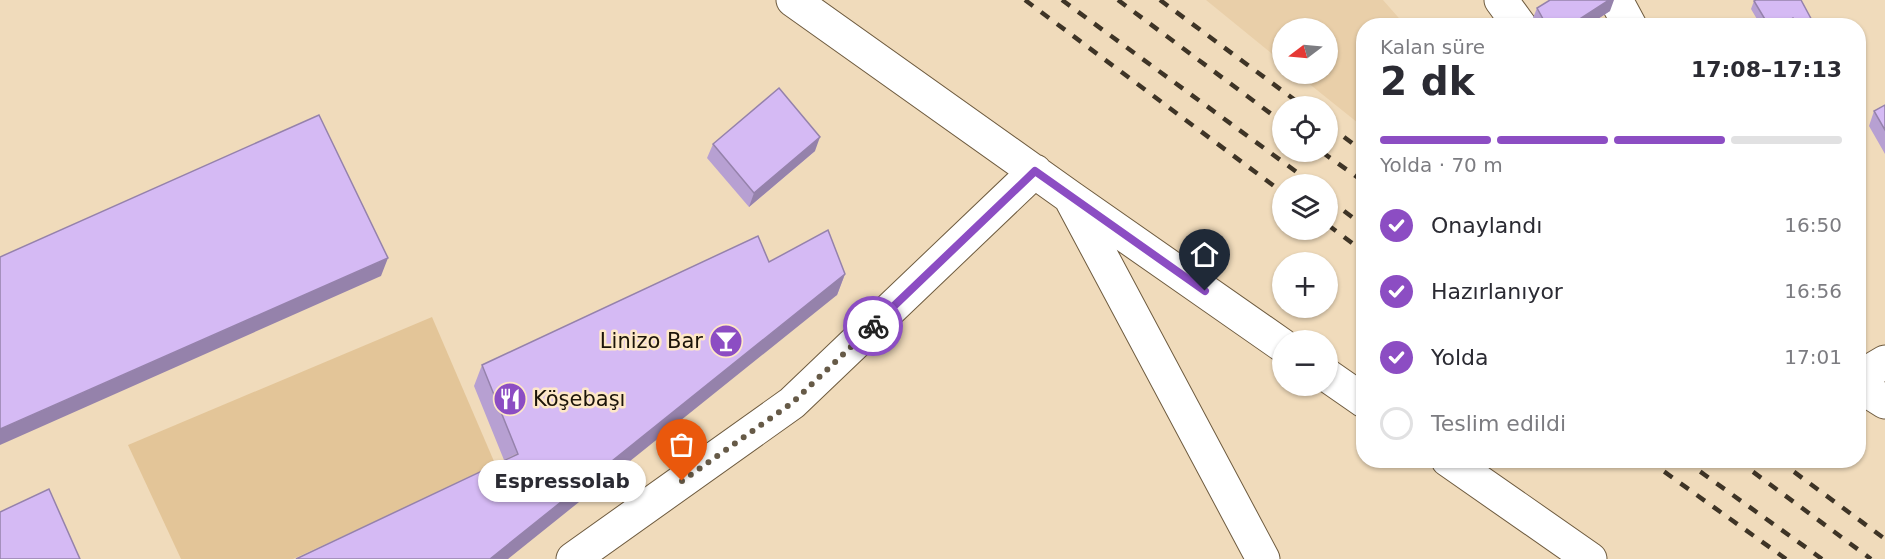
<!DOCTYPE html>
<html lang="tr">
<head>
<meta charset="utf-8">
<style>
	:root { --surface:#fff; --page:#f7f7f7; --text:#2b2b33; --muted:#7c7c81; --line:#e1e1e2; --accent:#8c4dc3 }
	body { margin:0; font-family:"DejaVu Sans",sans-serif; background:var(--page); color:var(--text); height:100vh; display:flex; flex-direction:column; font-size:22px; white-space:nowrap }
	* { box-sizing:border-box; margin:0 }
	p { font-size:20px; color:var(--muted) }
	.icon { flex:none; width:33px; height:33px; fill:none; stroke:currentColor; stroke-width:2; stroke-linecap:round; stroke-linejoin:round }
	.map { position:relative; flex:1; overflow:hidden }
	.drawer { position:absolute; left:1356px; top:18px; width:510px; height:450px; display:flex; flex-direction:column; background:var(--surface); border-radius:24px; box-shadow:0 2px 4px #0004 }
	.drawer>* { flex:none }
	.needle { width:39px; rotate:254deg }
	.buttons { position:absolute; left:1272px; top:18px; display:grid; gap:12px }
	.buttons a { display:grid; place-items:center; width:66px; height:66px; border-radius:50%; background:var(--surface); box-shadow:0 2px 4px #0004; font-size:30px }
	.pin { position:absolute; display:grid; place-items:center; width:51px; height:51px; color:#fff; margin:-62px -26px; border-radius:50% 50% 50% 0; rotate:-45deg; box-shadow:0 0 6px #0007 }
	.pin .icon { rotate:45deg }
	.courier { position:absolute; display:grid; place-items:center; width:60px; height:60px; margin:-30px; border:4px solid #8c4dc3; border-radius:50%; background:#fff; color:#222; box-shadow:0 2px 8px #0007 }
	.bubble { position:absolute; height:42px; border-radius:21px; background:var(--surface); box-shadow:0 2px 4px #0004; font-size:20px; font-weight:600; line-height:42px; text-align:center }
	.headline em { font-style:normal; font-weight:600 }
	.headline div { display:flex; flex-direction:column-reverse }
	.headline { display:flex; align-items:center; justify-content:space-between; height:102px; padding:0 24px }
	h1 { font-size:39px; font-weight:600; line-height:45px }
	.bar { display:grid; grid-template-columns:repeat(4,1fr); gap:9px 6px; align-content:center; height:72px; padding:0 24px }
	.bar i { height:8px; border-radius:4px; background:var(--line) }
	.bar .selected { background:var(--accent) }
	.bar p { grid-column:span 4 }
	ol { padding:0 24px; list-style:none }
	li { display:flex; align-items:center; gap:18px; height:66px }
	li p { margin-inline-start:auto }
	li .icon { padding:6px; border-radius:50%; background:var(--accent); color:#fff; stroke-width:4 }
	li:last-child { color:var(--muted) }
	li i { width:33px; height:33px; border:3px solid var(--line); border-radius:50% }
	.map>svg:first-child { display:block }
	.built { fill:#e9cfa9 }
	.green { fill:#e3c598 }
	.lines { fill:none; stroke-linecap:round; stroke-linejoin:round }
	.minor-casing { stroke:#6e5b3f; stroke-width:35 }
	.minor { stroke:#fff; stroke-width:33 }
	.rail { stroke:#3e3426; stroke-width:4.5; stroke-dasharray:10 10; stroke-linecap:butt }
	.wall { fill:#b7a0d2 }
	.shaded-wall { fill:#9582ab }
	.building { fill:#d5baf4; stroke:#9582ab; stroke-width:1.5 }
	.done { stroke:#665a47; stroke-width:6; stroke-dasharray:0 10.8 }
	.route { stroke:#8c4dc3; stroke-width:8 }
	.labels { text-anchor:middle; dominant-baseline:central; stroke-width:5; stroke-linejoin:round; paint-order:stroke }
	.poi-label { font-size:21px; fill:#1c1409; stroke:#fee8c8; text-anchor:end }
</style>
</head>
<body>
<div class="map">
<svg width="1885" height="559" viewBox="0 0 1885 559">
	<rect width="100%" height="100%" fill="#f0dbbb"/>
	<path class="built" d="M 1206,0 L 1383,0 L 1405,25 L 1364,26 L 1363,127 L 1297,74 L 1328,74 L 1328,28 L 1282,28 L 1282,62 Z"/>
	<path class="green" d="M 432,317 L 496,466 L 293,559 L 181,559 L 128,445 Z"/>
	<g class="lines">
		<g class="minor-casing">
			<path id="minor" d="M 793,0 L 1070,197 L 1282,345
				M 1501,0 L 1520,26
				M 1616,0 L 1630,26
				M 1072,201 L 1263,559
				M 1328,376 L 1364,401
				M 1858,378 L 1885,362
				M 1858,385 L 1885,402
				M 1448,460 L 1590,559
				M 573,559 L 792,403 L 1035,171"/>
		</g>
		<use href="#minor" class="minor"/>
		<path class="rail" d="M 1025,0 L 1282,192
			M 1062,0 L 1313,184
			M 1118,0 L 1282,122
			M 1160,0 L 1303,106
			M 1328,125 L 1364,152
			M 1322,152 L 1364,182
			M 1328,199 L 1364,226
			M 1328,225 L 1364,252
			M 1648,460 L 1786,559
			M 1684,460 L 1822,559
			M 1737,460 L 1871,559
			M 1778,460 L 1885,539"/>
	</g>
	<path class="wall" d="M 1754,1 L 1815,26 L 1761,26 L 1751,9 Z
		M 1537,8 L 1610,11 L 1587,26 L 1533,26 L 1531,23 Z
		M 1885,105 L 1885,154 L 1869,126 L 1874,111 Z
		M 713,144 L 815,151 L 749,207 L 707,158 Z
		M 769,262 L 845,274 L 837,295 L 504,460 L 474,386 L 482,365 Z"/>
	<path class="shaded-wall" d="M 1609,0 L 1614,0 L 1610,11 L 1587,26 L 1569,26 Z
		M 1793,18 L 1790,26 L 1780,26 Z
		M 820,137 L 815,151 L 749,207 L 754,193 Z
		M 388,258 L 381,276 L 0,445 L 0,429 Z
		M 845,274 L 837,295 L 508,559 L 490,559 Z"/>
	<path class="building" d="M 1550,0 L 1609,0 L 1569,26 L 1547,26 L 1537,8 Z
		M 1756,0 L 1801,0 L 1815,26 L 1798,26 L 1793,18 L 1780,26 L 1769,26 L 1754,1 Z
		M 779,88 L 820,137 L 754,193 L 713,144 Z
		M 1885,105 L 1885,130 L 1874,111 Z
		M 319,115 L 388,258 L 0,429 L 0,257 Z
		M 828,230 L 845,274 L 490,559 L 296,559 L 518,454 L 482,365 L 758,236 L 769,262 Z
		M 49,489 L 80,559 L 0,559 L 0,512 Z"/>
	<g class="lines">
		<path class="done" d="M 682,481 L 792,403 L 873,326"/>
		<path class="route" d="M 873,326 L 1035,171 L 1205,291"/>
	</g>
	<defs>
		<g id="bar-disc" transform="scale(1.725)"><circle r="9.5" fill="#8c4dc3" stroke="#fee8c8"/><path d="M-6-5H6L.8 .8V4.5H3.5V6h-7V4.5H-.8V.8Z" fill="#fff"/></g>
		<g id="restaurant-disc" transform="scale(1.725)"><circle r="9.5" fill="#8c4dc3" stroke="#fee8c8"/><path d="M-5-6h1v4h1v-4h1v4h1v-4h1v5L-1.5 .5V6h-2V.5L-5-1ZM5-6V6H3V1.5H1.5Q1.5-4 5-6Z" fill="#fff"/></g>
	</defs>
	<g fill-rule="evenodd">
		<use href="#bar-disc" x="726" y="341"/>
		<use href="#restaurant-disc" x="510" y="399"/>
	</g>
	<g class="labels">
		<g class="poi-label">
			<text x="703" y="341">Linizo Bar</text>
			<text x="533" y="399" text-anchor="start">Köşebaşı</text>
		</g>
	</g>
</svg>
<div class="buttons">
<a><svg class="needle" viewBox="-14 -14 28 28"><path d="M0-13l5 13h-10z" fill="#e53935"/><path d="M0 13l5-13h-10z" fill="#7c7c81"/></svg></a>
<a><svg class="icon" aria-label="locate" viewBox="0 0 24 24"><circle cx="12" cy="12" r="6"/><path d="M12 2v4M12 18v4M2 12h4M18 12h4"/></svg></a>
<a><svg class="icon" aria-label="layers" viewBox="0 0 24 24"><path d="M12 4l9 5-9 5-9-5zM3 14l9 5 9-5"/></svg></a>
<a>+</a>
<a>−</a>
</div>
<div class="pin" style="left:682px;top:481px;background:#ea580c"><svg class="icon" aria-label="bag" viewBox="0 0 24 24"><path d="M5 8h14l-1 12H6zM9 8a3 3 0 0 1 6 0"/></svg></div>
<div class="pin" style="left:1205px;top:291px;background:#1f2937"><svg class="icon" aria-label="home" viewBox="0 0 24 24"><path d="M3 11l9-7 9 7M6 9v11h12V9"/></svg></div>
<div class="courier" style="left:873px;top:326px"><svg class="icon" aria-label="bike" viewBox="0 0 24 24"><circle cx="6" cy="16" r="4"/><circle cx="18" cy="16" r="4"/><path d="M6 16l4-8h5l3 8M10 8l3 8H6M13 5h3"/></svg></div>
<div class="bubble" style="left:478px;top:460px;width:168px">Espressolab</div>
<section class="drawer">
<div class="headline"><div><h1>2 dk</h1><p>Kalan süre</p></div><em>17:08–17:13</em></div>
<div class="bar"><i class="selected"></i><i class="selected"></i><i class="selected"></i><i></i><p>Yolda · 70 m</p></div>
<ol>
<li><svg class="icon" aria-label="check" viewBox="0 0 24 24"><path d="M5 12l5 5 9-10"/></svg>Onaylandı<p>16:50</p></li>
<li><svg class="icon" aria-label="check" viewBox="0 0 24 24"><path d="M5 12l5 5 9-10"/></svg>Hazırlanıyor<p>16:56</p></li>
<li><svg class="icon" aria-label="check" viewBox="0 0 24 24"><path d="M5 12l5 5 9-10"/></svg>Yolda<p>17:01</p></li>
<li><i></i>Teslim edildi</li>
</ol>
</section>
</div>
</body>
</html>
